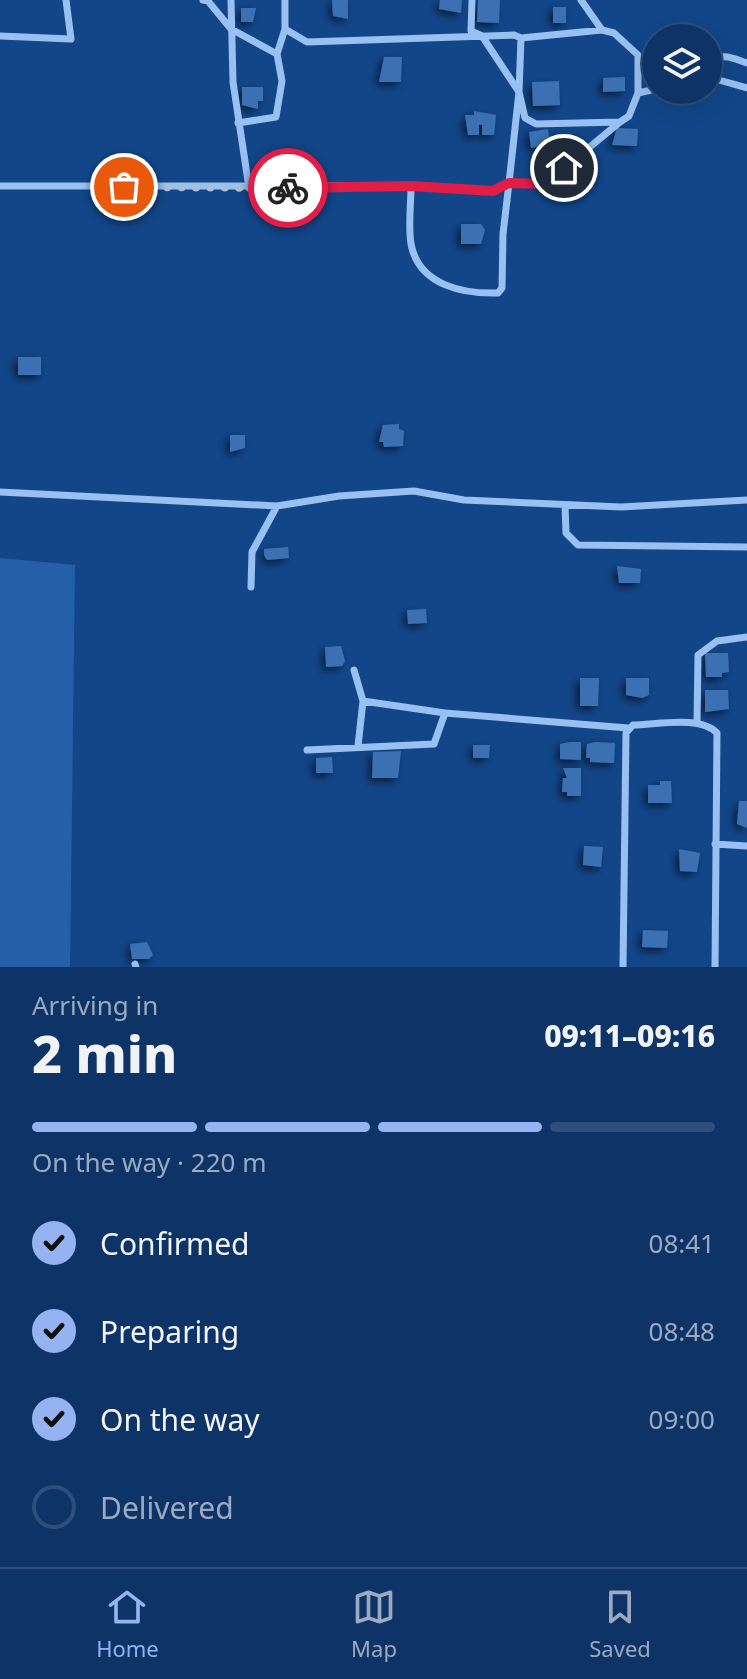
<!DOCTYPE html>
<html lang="en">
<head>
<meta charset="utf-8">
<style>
	:root { --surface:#0e3467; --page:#173c6d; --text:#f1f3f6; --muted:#9baac0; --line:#2e4f7b; --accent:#95b2f1 }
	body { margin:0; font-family:"Noto Sans",sans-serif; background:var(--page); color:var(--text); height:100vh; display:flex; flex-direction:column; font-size:30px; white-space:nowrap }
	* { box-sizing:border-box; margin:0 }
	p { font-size:26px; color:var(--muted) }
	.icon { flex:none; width:44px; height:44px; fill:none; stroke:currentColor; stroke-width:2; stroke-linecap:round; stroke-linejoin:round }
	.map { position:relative; height:967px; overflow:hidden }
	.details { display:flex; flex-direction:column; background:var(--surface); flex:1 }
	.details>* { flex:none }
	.fabs { position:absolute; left:642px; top:24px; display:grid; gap:16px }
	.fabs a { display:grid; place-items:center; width:80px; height:80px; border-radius:50%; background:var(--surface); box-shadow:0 8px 32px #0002,0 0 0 2px var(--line); font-size:40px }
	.pin { position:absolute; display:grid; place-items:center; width:68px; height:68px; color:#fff; margin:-34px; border:4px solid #fff; border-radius:50%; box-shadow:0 2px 8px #0007 }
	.courier { position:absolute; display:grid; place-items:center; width:80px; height:80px; margin:-40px; border:6px solid #e11d48; border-radius:50%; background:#fff; color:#222; box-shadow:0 2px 10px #0007 }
	.head em { font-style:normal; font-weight:800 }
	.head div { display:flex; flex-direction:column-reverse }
	.head { display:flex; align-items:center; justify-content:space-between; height:136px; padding:0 32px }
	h1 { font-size:52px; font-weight:800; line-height:60px }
	.bar { display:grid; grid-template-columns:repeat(4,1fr); gap:12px 8px; align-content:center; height:96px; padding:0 32px }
	.bar i { height:10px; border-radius:6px; background:var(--line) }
	.bar .selected { background:var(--accent) }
	.bar p { grid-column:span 4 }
	ol { padding:0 32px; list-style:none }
	li { display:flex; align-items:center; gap:24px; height:88px }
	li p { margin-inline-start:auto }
	li .icon { padding:8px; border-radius:50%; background:var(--accent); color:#111; stroke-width:4 }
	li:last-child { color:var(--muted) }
	li i { width:44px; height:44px; border:4px solid var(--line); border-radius:50% }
	.menu { display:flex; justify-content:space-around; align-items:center; height:112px; border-top:2px solid var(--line); background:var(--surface); font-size:22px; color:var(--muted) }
	.menu a { display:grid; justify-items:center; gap:4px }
	.menu .selected { color:var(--accent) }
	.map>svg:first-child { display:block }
	.green { fill:#245fa8 }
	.building { fill:#3b70b3; filter:url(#shadow) }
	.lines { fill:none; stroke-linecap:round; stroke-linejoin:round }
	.minor { stroke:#98c0f0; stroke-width:7 }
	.done { stroke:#acbed6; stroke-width:8; stroke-dasharray:0 14.4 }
	.route { stroke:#e11d48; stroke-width:10 }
</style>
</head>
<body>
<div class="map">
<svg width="747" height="967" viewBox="0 0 747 967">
	<defs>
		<filter id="shadow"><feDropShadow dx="-3.5" dy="3.5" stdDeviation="4" flood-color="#0009"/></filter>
	</defs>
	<rect width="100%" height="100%" fill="#124689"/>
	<path class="green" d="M 0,558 L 75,565 L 70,967 L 0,967 Z"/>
	<path class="building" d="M 332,0 L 348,0 L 348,19 L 333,16 Z
		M 440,0 L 462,0 L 461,13 L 439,9 Z
		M 478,0 L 500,0 L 499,23 L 477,22 Z
		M 553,7 L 566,7 L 566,23 L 553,23 Z
		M 241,8 L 256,8 L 253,22 L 241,22 Z
		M 384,57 L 402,57 L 401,82 L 379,82 Z
		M 625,77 L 625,91 L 603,92 L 603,78 Z
		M 559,81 L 560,105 L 533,106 L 532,82 Z
		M 242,87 L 263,87 L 263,101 L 258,101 L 258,109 L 242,105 Z
		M 474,111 L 496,115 L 494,135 L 482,135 L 482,125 L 479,125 L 479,135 L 468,135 L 465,115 L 474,115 Z
		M 617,128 L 638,129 L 637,146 L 612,145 Z
		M 548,129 L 550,145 L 531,148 L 529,132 Z
		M 461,224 L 481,224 L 485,230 L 481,244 L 461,244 Z
		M 18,357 L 41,357 L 41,375 L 18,375 Z
		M 399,424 L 399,429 L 404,431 L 403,446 L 384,447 L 383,442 L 379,442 L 383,425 Z
		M 230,435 L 245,435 L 245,448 L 230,452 Z
		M 288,547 L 289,558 L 267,560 L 264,555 L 264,549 Z
		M 617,566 L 641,569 L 640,583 L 619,583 Z
		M 426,609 L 427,623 L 408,624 L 407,610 Z
		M 341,646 L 345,661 L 342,666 L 326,667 L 325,647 Z
		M 705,653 L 728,653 L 729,672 L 722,673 L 722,677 L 706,677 Z
		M 580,678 L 599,678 L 598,706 L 580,706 Z
		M 626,678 L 649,678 L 649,695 L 642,698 L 626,695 Z
		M 705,690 L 728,690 L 729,709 L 705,712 Z
		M 570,742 L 581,742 L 581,760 L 560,759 L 560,744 Z
		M 596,742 L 615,743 L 614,763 L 590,762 L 590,758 L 586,758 L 587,744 Z
		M 473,745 L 490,745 L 489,758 L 473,758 Z
		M 401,751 L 398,778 L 372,778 L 373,752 Z
		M 332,757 L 333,773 L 316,773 L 316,758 Z
		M 563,768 L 581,768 L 581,796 L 567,796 L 567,792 L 562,792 L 563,778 L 567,778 Z
		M 660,781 L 671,781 L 672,803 L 648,803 L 648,785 L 660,785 Z
		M 739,801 L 747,801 L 747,828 L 737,824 Z
		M 584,846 L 603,847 L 601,867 L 583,865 Z
		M 679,849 L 700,853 L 697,872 L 680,871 Z
		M 643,930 L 668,931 L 667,948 L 642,947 Z
		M 147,942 L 153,955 L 149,959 L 132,959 L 130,944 Z"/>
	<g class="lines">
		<path class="minor" d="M 203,0 L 208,1 L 231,29 L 277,54 L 282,81 L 276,117 L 238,123
			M 231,0 L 233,82 L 249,188
			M 285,0 L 285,29 L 307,42 L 514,35 L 521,38 L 519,92 L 525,118 L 536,124 L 620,122 L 629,116 L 638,93 L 656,89
			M 581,0 L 602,30
			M 0,36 L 71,39 L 66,0
			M 521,38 L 602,30 L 614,33 L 638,55 L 638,93
			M 277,54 L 285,29
			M 708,77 L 747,88
			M 710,77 L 708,63 C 722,52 732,58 747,63
			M 0,186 L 411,186 L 493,191 L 509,183 L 519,92 L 482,36 L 471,31 L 472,0
			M 411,186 C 411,205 408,226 411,244 C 419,286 464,294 498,293 L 502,288 L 503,234 L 509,183 L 545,184 L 620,122
			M 0,492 L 277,506 L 339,496 L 414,491 L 464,500 L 621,507 L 747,500
			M 565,505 L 566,533 L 578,545 L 747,547
			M 251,587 L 252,552 L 277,506
			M 354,670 L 363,701 L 358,746
			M 363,701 L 445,713
			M 697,723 L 698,655 L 717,641 L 747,637
			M 307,750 L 434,744 L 445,713 L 628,728
			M 715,844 L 747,846
			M 135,964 L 136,967
			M 623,967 L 626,733 L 633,725 C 656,725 700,715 717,733 L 715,967"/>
	</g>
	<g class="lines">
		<path class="done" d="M 124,187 L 288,188"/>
		<path class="route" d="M 288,188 L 411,186 L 493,191 L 509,183 L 545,184 L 564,168"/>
	</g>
</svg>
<div class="fabs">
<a><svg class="icon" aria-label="layers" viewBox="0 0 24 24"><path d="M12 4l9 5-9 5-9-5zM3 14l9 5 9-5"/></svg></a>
</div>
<div class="pin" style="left:124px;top:187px;background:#ea580c"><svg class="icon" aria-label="bag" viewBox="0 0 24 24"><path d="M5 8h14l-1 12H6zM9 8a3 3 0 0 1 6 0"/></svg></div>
<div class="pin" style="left:564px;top:168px;background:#1f2937"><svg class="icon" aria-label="home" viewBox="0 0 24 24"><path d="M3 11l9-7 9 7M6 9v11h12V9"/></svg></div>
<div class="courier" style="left:288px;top:188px"><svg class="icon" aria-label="bike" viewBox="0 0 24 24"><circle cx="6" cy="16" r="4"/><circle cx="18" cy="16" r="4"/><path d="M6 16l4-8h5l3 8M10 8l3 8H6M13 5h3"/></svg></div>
</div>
<section class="details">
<div class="head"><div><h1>2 min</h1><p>Arriving in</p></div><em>09:11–09:16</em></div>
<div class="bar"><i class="selected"></i><i class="selected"></i><i class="selected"></i><i></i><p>On the way · 220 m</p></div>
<ol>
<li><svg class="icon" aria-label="check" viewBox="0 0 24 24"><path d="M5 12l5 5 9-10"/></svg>Confirmed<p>08:41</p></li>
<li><svg class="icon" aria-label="check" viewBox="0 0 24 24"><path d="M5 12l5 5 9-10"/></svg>Preparing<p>08:48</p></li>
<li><svg class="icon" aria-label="check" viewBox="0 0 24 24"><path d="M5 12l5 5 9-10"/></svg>On the way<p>09:00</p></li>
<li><i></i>Delivered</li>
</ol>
</section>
<nav class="menu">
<a class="selected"><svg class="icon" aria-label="home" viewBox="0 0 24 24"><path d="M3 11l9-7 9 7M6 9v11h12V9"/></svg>Home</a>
<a><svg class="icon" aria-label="map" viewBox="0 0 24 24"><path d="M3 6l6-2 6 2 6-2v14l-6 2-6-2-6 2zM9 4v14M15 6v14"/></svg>Map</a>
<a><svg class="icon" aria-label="saved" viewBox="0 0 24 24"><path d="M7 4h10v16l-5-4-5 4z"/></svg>Saved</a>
</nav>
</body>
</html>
